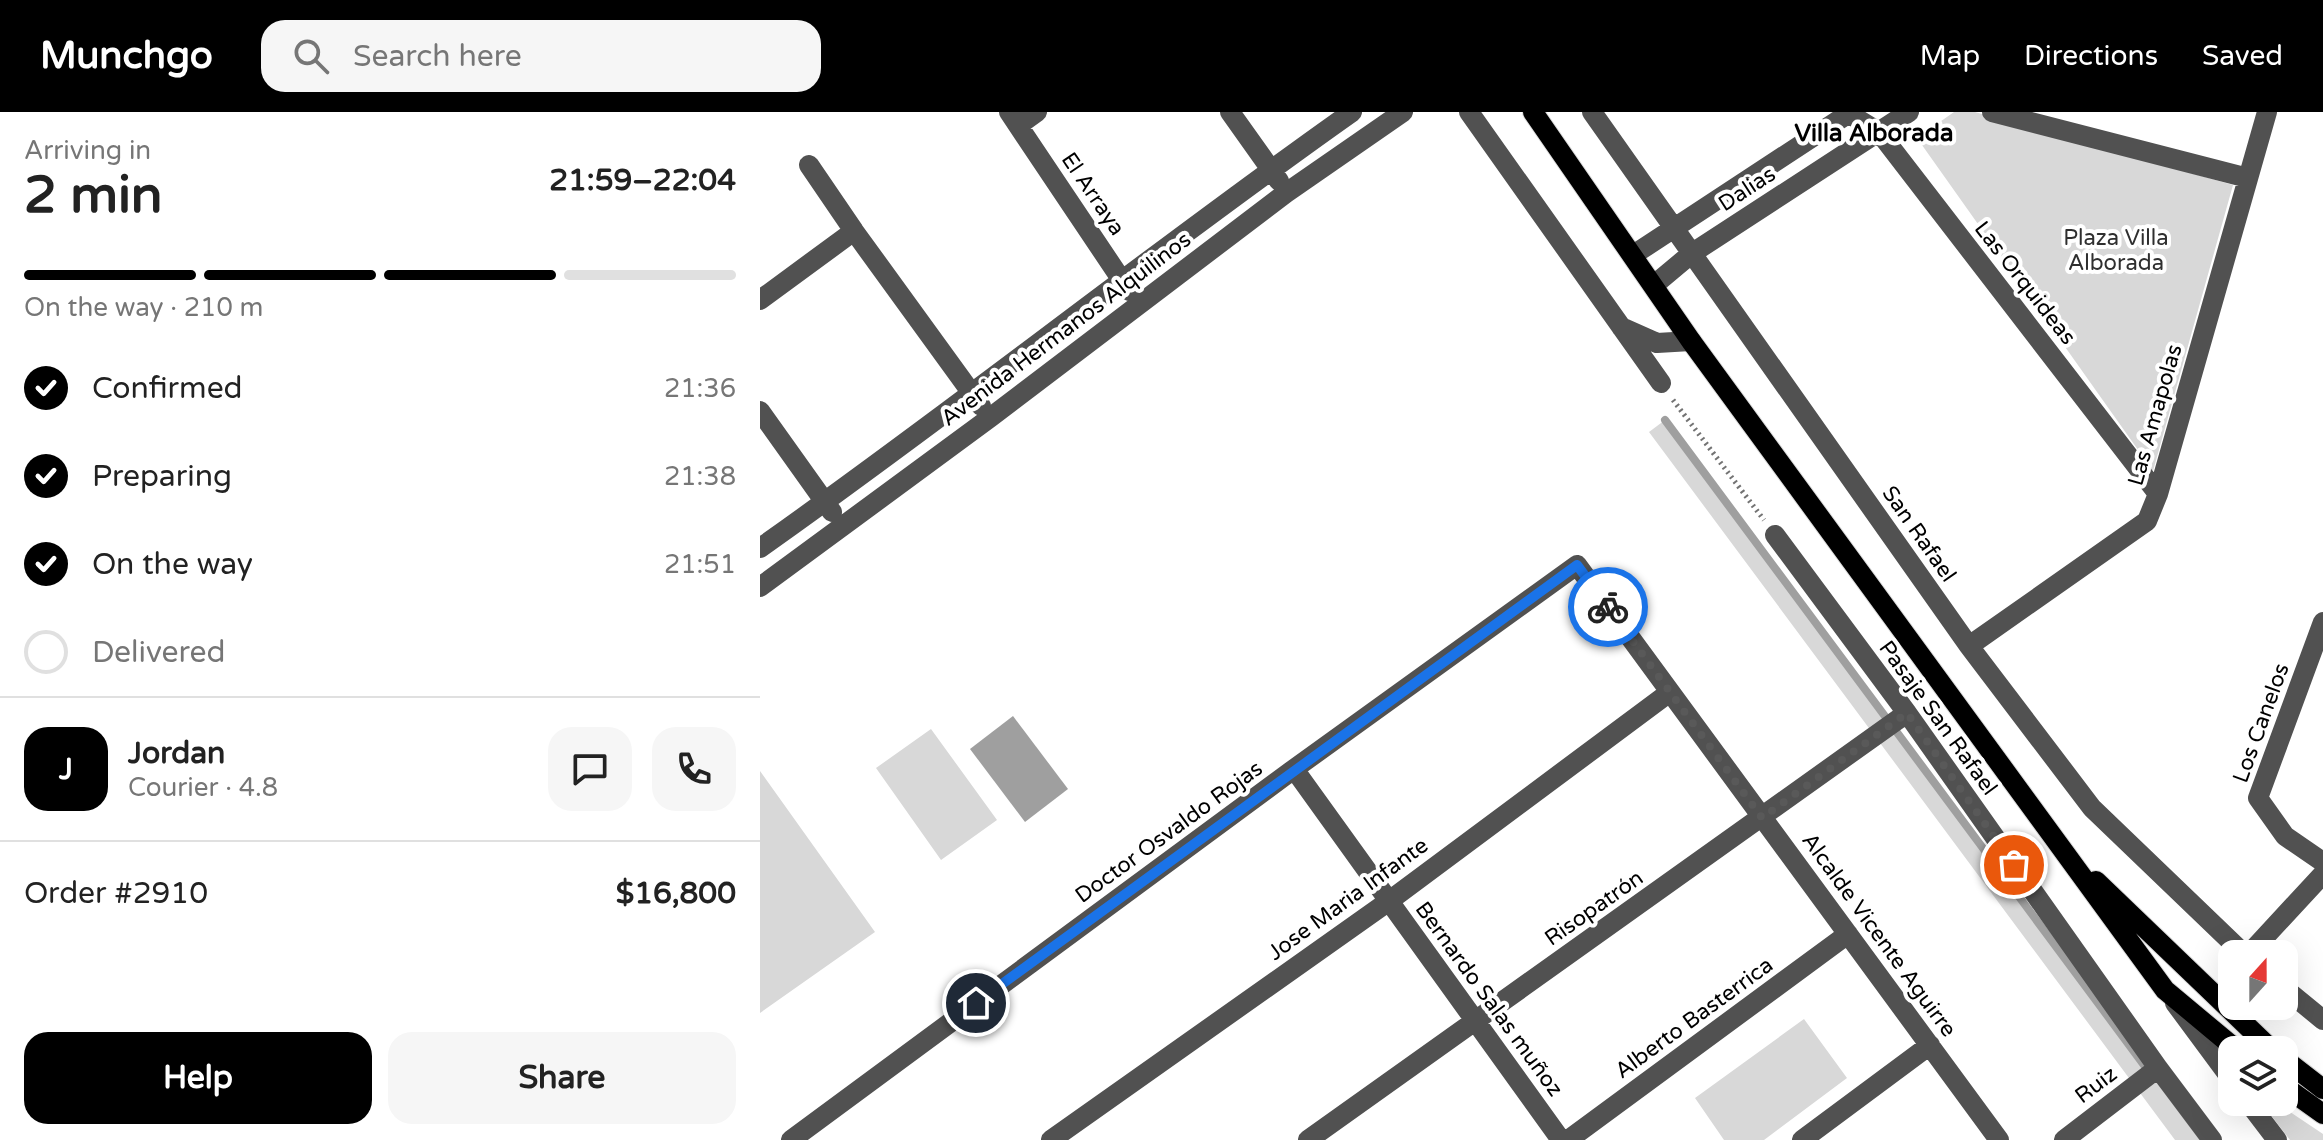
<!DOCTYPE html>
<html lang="en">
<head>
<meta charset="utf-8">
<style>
	:root { --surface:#fff; --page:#f6f6f6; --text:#222; --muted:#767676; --line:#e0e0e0; --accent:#000 }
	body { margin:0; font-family:"Varela Round",sans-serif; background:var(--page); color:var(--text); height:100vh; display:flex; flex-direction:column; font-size:30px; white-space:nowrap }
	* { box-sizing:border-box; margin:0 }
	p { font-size:26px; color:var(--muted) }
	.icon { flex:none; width:44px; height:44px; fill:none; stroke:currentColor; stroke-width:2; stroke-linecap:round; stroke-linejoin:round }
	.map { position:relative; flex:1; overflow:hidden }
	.details { display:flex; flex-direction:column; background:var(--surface); width:760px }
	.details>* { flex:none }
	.needle { width:52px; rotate:21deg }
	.tools { position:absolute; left:1458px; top:828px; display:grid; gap:16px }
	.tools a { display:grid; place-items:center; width:80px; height:80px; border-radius:16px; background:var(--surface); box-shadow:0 8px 32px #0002; font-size:40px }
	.pin { position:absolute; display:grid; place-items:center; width:68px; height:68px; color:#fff; margin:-34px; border:4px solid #fff; border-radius:50%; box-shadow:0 2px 8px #0007 }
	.courier { position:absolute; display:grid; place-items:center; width:80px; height:80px; margin:-40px; border:6px solid #1a73e8; border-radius:50%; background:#fff; color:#222; box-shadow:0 2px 10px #0007 }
	.summary em { font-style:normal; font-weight:800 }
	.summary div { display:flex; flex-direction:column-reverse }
	.summary { display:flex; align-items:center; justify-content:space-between; height:136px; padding:0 24px }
	h1 { font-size:52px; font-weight:800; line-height:60px }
	.bar { display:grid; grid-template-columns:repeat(4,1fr); gap:12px 8px; align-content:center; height:96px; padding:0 24px }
	.bar i { height:10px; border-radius:6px; background:var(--line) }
	.bar .active { background:var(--accent) }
	.bar p { grid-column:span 4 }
	.line { display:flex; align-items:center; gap:20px; padding:0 24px; border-top:2px solid var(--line) }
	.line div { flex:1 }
	.round { display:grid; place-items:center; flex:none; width:84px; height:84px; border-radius:24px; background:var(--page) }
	ol { padding:0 24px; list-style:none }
	li { display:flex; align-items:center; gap:24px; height:88px }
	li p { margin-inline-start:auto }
	li .icon { padding:8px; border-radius:50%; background:var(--accent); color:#fff; stroke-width:4 }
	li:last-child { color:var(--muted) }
	li i { width:44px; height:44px; border:4px solid var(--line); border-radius:50% }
	.cta { display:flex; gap:16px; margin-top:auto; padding:16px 24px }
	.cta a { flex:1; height:92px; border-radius:24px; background:var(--accent); color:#fff; font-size:32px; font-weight:800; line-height:92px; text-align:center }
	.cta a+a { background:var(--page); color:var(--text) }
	header { display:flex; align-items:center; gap:48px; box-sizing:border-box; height:112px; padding:0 40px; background:var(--accent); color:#fff }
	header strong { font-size:38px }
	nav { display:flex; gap:44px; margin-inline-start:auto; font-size:28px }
	.search { width:560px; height:72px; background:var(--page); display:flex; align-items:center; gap:20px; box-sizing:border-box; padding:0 28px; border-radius:24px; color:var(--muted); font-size:30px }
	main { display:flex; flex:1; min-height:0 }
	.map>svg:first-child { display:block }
	.green { fill:#d8d8d8 }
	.water { fill:#9f9f9f }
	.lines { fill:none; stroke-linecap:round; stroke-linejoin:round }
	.stream { stroke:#9f9f9f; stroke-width:8 }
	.major-casing { stroke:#dbdbdb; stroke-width:22 }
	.path { stroke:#737373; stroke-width:5; stroke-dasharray:2 4; stroke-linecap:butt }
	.minor { stroke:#515151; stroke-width:20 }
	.major { stroke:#000; stroke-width:20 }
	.done { stroke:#595959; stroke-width:8; stroke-dasharray:0 14.4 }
	.route { stroke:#1a73e8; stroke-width:10 }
	.labels { text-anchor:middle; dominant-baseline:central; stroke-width:8; stroke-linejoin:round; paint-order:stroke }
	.street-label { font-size:22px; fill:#000; stroke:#fff }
	.park-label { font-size:22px; fill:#2f2f2f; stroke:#fff }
	.neighbourhood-label { font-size:24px; font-weight:bold; fill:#000; stroke:#fff }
</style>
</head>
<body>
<header>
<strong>Munchgo</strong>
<div class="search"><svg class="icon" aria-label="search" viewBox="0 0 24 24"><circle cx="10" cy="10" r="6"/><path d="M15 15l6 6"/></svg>Search here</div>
<nav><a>Map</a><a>Directions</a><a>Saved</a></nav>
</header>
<main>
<section class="details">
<div class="summary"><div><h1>2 min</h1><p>Arriving in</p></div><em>21:59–22:04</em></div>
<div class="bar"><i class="active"></i><i class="active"></i><i class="active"></i><i></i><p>On the way · 210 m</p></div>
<ol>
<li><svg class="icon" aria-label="check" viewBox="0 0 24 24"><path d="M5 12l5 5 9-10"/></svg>Confirmed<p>21:36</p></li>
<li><svg class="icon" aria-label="check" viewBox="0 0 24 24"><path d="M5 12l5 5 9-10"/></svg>Preparing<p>21:38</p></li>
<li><svg class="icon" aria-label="check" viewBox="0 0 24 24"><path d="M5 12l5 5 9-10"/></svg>On the way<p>21:51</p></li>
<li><i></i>Delivered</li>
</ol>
<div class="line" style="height:144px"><b class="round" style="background:var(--accent);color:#fff">J</b><div><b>Jordan</b><p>Courier · 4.8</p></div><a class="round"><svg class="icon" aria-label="chat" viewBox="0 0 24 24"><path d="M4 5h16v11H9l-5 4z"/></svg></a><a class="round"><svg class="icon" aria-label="phone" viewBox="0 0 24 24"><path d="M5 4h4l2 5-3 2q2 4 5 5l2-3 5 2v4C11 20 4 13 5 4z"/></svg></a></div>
<div class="line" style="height:104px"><div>Order #2910</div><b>$16,800</b></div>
<div class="cta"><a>Help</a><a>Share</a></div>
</section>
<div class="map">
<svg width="1563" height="1028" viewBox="0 0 1563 1028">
	<rect width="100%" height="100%" fill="#fff"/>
	<path class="green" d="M 1194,0 L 1215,0 L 1473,73 L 1393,359 L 1157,26 Z
		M 905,308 L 1440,1028 L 1415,1028 L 889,320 Z
		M 171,617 L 237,708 L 181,748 L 116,656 Z
		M 0,659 L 115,820 L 0,901 Z
		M 1044,907 L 1087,966 L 1004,1028 L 964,1028 L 935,986 Z
		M 1501,990 L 1515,990 L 1563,1022 L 1563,1028 L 1530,1028 Z"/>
	<path class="water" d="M 253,604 L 308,677 L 265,710 L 210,637 Z"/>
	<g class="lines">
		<path class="stream" d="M 905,308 L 1384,953"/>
		<g class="major-casing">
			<path id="major" d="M 773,0 L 931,229 L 1405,878 L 1477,938
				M 1336,769 L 1512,938
				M 1524,947 L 1563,977
				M 1524,974 L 1563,1002"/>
		</g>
		<path class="path" d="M 913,288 L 1004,408"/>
		<path class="minor" d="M 249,0 L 369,179
			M 470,0 L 519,69
			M 709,0 L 901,271
			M 832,0 L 1209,534 L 1332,696 L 1484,842
			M 1086,0 L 1119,20 L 1398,382
			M 1232,0 L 1488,66
			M 259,13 L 277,0
			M 49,53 L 94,119 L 221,294
			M 873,143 L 1091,0
			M 894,173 L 931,142 L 1149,0
			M 0,188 L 94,119
			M 861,215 L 897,231 L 931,229
			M 0,299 L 72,400
			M 1015,423 L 1147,601 L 1398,956 L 1452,1028
			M 0,436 C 200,295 392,141 592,0
			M 0,475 L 231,305 L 526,81 L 643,0
			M 1563,510 L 1498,686 L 1525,724 L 1563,750
			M 1209,534 L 1387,409 L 1398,382 L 1507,0
			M 534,657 L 801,1028
			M 1489,842 L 1563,762
			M 1524,876 L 1563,908
			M 1415,891 L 1472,968
			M 1488,990 L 1517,1028
			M 31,1028 L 534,657 L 817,453 L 1239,1028
			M 291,1028 L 629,789 L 910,580
			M 548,1028 L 1147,601
			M 808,1028 L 1088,822
			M 1042,1028 L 1170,933
			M 1304,1028 L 1398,956"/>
		<use href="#major" class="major"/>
	</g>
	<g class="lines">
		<path class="done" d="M 848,495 L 1002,706 L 1147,601 L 1254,753"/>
		<path class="route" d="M 216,891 L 817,453 L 848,495"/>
	</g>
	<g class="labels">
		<g class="street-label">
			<text transform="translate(987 77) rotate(-33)">Dalias</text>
			<text transform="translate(333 82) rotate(56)">El Arraya</text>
			<text transform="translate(1265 171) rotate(52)">Las Orquideas</text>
			<text transform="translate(306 217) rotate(-37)">Avenida Hermanos Alquilinos</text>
			<text transform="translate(1395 303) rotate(-74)">Las Amapolas</text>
			<text transform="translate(1159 422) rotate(55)">San Rafael</text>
			<text transform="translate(1178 606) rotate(54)">Pasaje San Rafael</text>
			<text transform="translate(1501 611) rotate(-70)">Los Canelos</text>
			<text transform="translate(409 720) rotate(-36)">Doctor Osvaldo Rojas</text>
			<text transform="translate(588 787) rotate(-36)">Jose Maria Infante</text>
			<text transform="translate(834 796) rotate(-35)">Risopatrón</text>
			<text transform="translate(1119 823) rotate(54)">Alcalde Vicente Aguirre</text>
			<text transform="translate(729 887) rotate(54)">Bernardo Salas muñoz</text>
			<text transform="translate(934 906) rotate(-36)">Alberto Basterrica</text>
			<text transform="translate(1336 973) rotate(-37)">Ruiz</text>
		</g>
		<g class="park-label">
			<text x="1356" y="126">Plaza Villa<tspan x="1356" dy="25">Alborada</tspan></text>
		</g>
		<g class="neighbourhood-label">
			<text x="1114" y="21">Villa Alborada</text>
		</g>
	</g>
</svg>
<div class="tools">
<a><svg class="needle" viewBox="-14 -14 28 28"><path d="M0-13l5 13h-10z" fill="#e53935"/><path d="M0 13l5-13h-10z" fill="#767676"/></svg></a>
<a><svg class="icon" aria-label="layers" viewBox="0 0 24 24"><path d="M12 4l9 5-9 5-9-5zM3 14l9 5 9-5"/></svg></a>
</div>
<div class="pin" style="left:1254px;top:753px;background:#ea580c"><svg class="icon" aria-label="bag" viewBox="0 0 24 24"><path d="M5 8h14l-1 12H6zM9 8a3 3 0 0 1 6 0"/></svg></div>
<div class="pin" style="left:216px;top:891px;background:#1f2937"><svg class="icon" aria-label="home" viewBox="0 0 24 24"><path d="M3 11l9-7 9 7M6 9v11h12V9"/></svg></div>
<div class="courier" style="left:848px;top:495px"><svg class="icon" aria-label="bike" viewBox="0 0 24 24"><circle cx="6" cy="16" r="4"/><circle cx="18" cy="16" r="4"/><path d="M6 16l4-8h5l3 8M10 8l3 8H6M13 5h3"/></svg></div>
</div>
</main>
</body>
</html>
